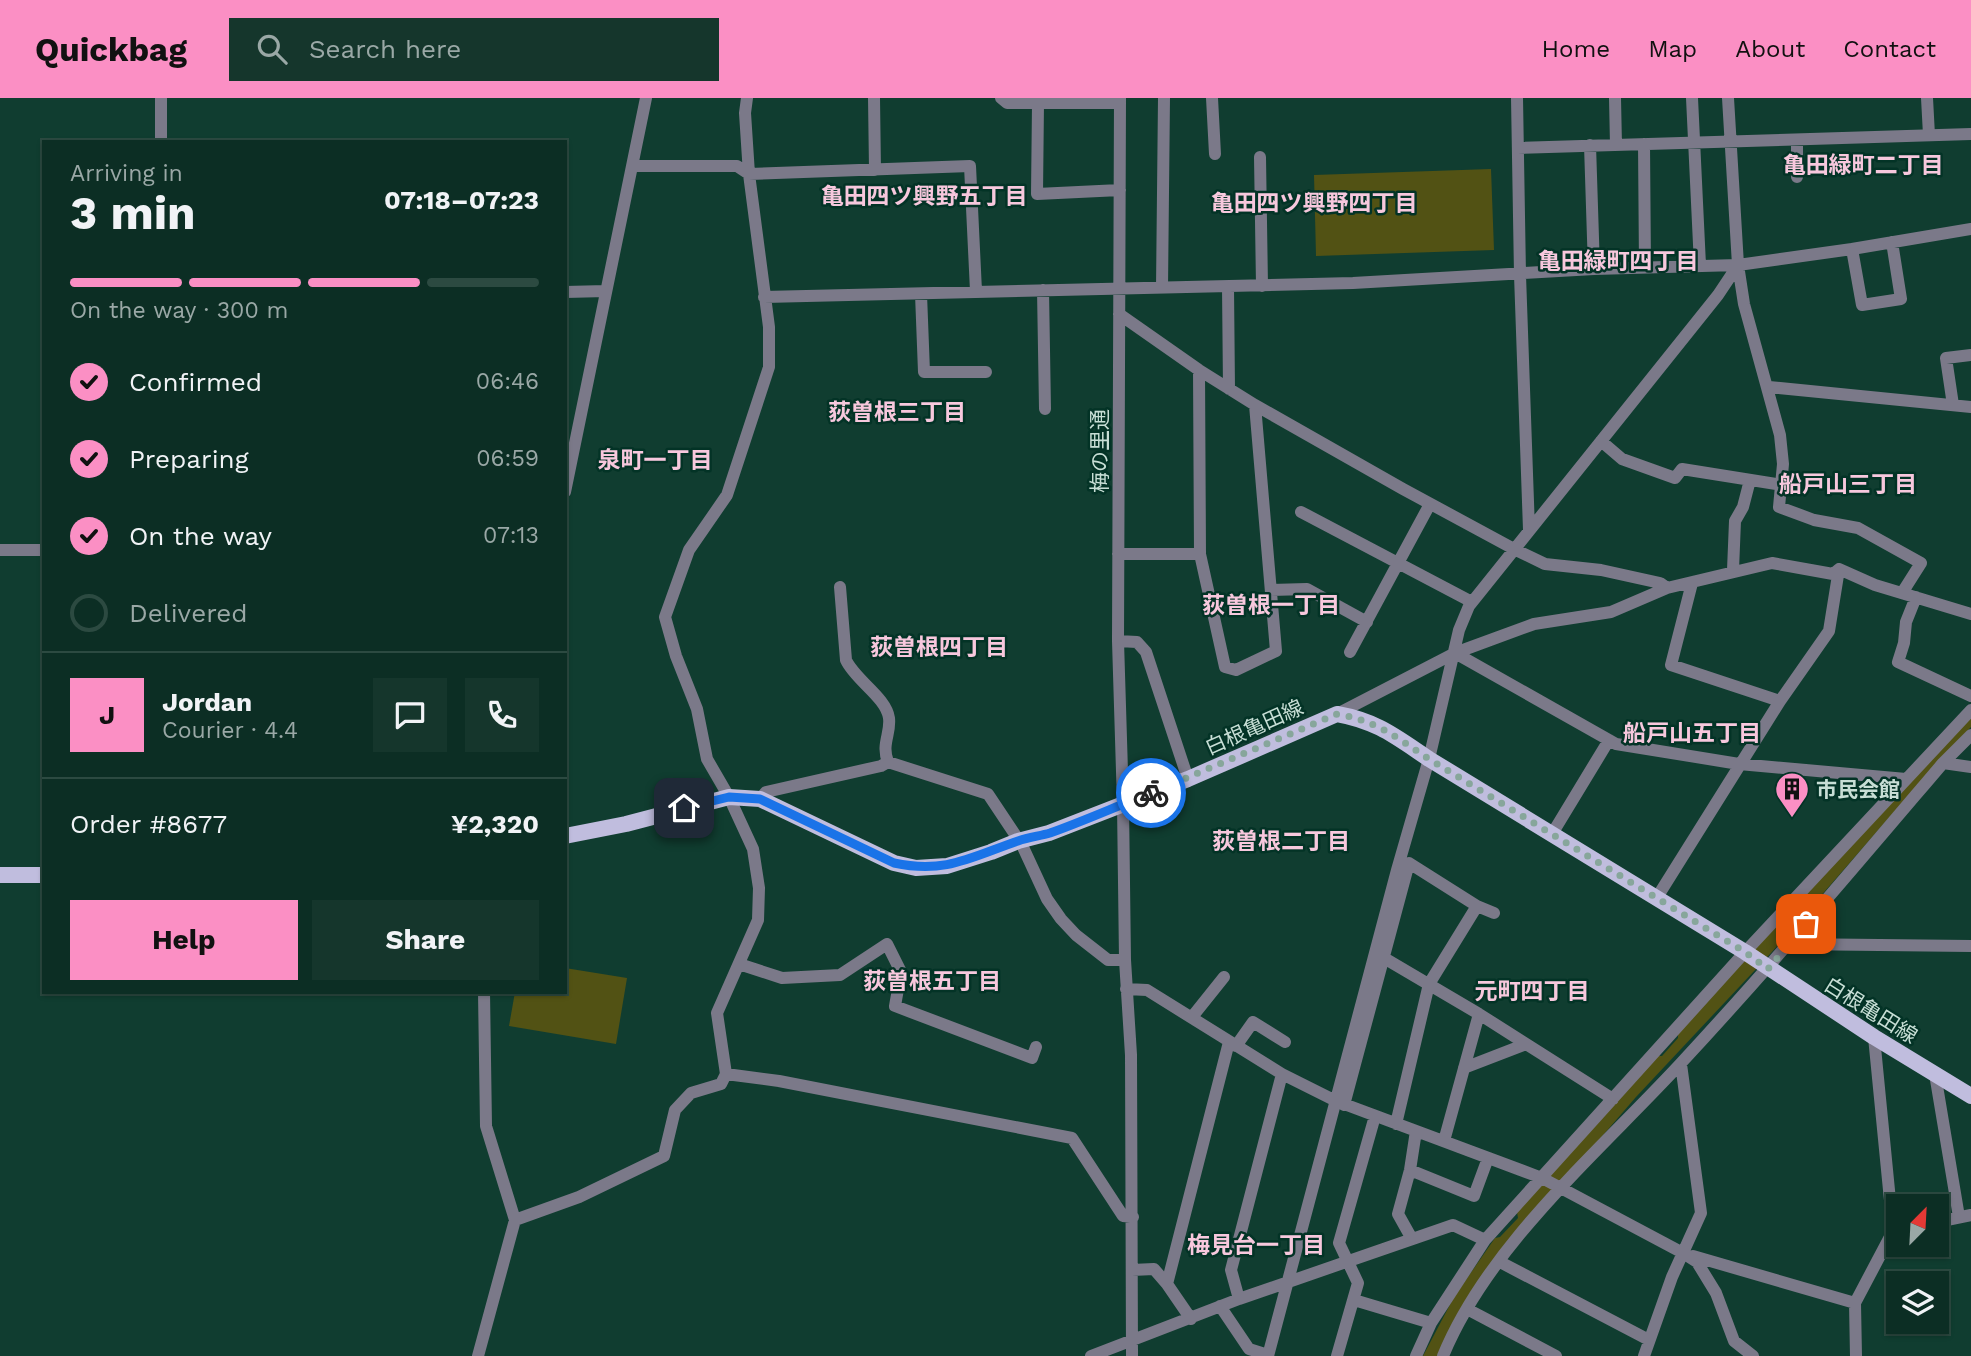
<!DOCTYPE html>
<html lang="en">
<head>
<meta charset="utf-8">
<style>
	:root { --surface:#0c2e24; --page:#15362c; --text:#f1f3f6; --muted:#9aa8a6; --line:#2c4a41; --accent:#fb8fc4 }
	body { margin:0; font-family:"Work Sans","Noto Sans JP",sans-serif; background:var(--page); color:var(--text); height:100vh; display:flex; flex-direction:column; font-size:26px; white-space:nowrap }
	* { box-sizing:border-box; margin:0 }
	p { font-size:23px; color:var(--muted) }
	.icon { flex:none; width:38px; height:38px; fill:none; stroke:currentColor; stroke-width:2; stroke-linecap:round; stroke-linejoin:round }
	.map { position:relative; flex:1; overflow:hidden }
	.side { position:absolute; left:42px; top:42px; width:525px; height:854px; display:flex; flex-direction:column; background:var(--surface); border-radius:0px; box-shadow:0 2px 5px #0004,0 0 0 2px var(--line) }
	.side>* { flex:none }
	.needle { width:46px; rotate:24deg }
	.buttons { position:absolute; left:1886px; top:1096px; display:grid; gap:14px }
	.buttons a { display:grid; place-items:center; width:63px; height:63px; border-radius:0px; background:var(--surface); box-shadow:0 2px 5px #0004,0 0 0 2px var(--line); font-size:35px }
	.pin { position:absolute; display:grid; place-items:center; width:60px; height:60px; color:#fff; margin:-30px; border-radius:14px; box-shadow:0 4px 10px #0006 }
	.courier { position:absolute; display:grid; place-items:center; width:70px; height:70px; margin:-35px; border:5px solid #1a73e8; border-radius:50%; background:#fff; color:#222; box-shadow:0 2px 9px #0007 }
	.summary em { font-style:normal; font-weight:700 }
	.summary div { display:flex; flex-direction:column-reverse }
	.summary { display:flex; align-items:center; justify-content:space-between; height:119px; padding:0 28px }
	h1 { font-size:46px; font-weight:700; line-height:52px }
	.bar { display:grid; grid-template-columns:repeat(4,1fr); gap:10px 7px; align-content:center; height:84px; padding:0 28px }
	.bar i { height:9px; border-radius:5px; background:var(--line) }
	.bar .selected { background:var(--accent) }
	.bar p { grid-column:span 4 }
	.line { display:flex; align-items:center; gap:18px; padding:0 28px; border-top:2px solid var(--line) }
	.line div { flex:1 }
	.round { display:grid; place-items:center; flex:none; width:74px; height:74px; border-radius:0px; background:var(--page) }
	ol { padding:0 28px; list-style:none }
	li { display:flex; align-items:center; gap:21px; height:77px }
	li p { margin-inline-start:auto }
	li .icon { padding:7px; border-radius:50%; background:var(--accent); color:#111; stroke-width:4 }
	li:last-child { color:var(--muted) }
	li i { width:38px; height:38px; border:4px solid var(--line); border-radius:50% }
	.action { display:flex; gap:14px; margin-top:auto; padding:14px 28px }
	.action a { flex:1; height:80px; border-radius:0px; background:var(--accent); color:#111; font-size:28px; font-weight:700; line-height:80px; text-align:center }
	.action a+a { background:var(--page); color:var(--text) }
	header { display:flex; align-items:center; gap:42px; box-sizing:border-box; height:98px; padding:0 35px; background:var(--accent); color:#111 }
	header strong { font-size:33px }
	nav { display:flex; gap:38px; margin-inline-start:auto; font-size:24px }
	.search { width:490px; height:63px; background:var(--page); display:flex; align-items:center; gap:18px; box-sizing:border-box; padding:0 24px; border-radius:0px; color:var(--muted); font-size:26px }
	.map>svg:first-child { display:block }
	.green { fill:#525214 }
	.lines { fill:none; stroke-linecap:round; stroke-linejoin:round }
	.minor { stroke:#7b7989; stroke-width:12 }
	.major { stroke:#c0bdde; stroke-width:16 }
	.done { stroke:#87a69b; stroke-width:7; stroke-dasharray:0 12.6 }
	.route { stroke:#1a73e8; stroke-width:9 }
	.labels { text-anchor:middle; dominant-baseline:central; stroke-width:5; stroke-linejoin:round; paint-order:stroke }
	.street-label { font-size:21px; fill:#c7ded5; stroke:#033326 }
	.poi-label { font-size:21px; font-weight:bold; fill:#c7ded5; stroke:#033326; text-anchor:start }
	.neighbourhood-label { font-size:23px; font-weight:bold; fill:#f7c8dd; stroke:#033326 }
</style>
</head>
<body>
<header>
<strong>Quickbag</strong>
<div class="search"><svg class="icon" aria-label="search" viewBox="0 0 24 24"><circle cx="10" cy="10" r="6"/><path d="M15 15l6 6"/></svg>Search here</div>
<nav><a>Home</a><a>Map</a><a>About</a><a>Contact</a></nav>
</header>
<div class="map">
<svg width="1971" height="1258" viewBox="0 0 1971 1258">
	<rect width="100%" height="100%" fill="#103d30"/>
	<path class="green" d="M 1491,71 L 1494,152 L 1316,158 L 1314,77 Z
		M 1971,617 L 1971,629 L 1941,660 L 1771,855 L 1636,999 L 1547,1102 L 1465,1204 L 1451,1228 L 1438,1258 L 1423,1258 L 1454,1199 L 1495,1140 L 1500,1139 L 1518,1120 L 1517,1114 L 1656,958 L 1662,958 L 1678,940 L 1678,934 Z
		M 565,870 L 627,880 L 616,946 L 509,928 L 515,894 L 565,894 Z"/>
	<g class="lines">
		<path class="minor" d="M 161,0 L 161,44
			M 874,0 L 875,72
			M 1001,0 L 1007,5 L 1120,5
			M 1120,0 L 1118,543 L 1123,706 L 1125,862 L 1131,957 L 1132,1258
			M 1212,0 L 1215,56
			M 1517,0 L 1520,177 L 1529,432
			M 1615,0 L 1616,47
			M 1692,0 L 1700,167
			M 1728,0 L 1738,167 L 1744,206 L 1780,337 L 1783,366 L 1779,409 L 1814,422 L 1858,430 L 1921,465 L 1902,495
			M 1927,0 L 1929,37
			M 1038,5 L 1037,96 L 1120,92
			M 1797,42 L 1797,79
			M 1644,46 L 1645,169
			M 1590,47 L 1594,171
			M 1518,50 L 1971,36
			M 1260,59 L 1262,188
			M 632,68 L 737,68 L 749,76 L 970,68 L 976,193
			M 1852,151 L 1862,207 L 1901,201 L 1892,144
			M 1228,189 L 1229,291
			M 1162,190 L 1164,0
			M 1043,192 L 1045,311
			M 565,194 L 606,193
			M 921,196 L 924,274 L 986,274
			M 764,199 L 1353,185 L 1594,171 L 1738,167 L 1852,151 L 1971,131
			M 1119,216 L 1199,272 L 1255,307 L 1403,391 L 1514,451 L 1545,466 L 1601,472 L 1660,485 L 1667,490
			M 1199,272 L 1200,456 L 1225,569 L 1236,572 L 1276,553 L 1255,307
			M 1769,289 L 1971,309
			M 1953,307 L 1946,260 L 1971,257
			M 1601,343 L 1622,361 L 1675,380 L 1682,371 L 1782,387
			M 565,394 L 646,0
			M 1301,414 L 1472,504
			M 0,452 L 44,452
			M 1118,456 L 1200,456
			M 1733,472 L 1735,423 L 1743,409 L 1750,382
			M 840,489 L 846,562 C 855,582 886,599 889,620 C 891,636 881,646 888,664
			M 1271,492 L 1307,491 L 1367,524
			M 1916,499 L 1906,524 L 1904,545 L 1898,564 L 1971,598
			M 1118,543 L 1137,544 L 1146,554 L 1188,681
			M 1350,554 L 1430,406
			M 1455,555 L 1616,646 L 1739,666 L 1906,681
			M 1780,603 L 1829,533 L 1839,471
			M 1337,616 L 1455,555 L 1534,526 L 1611,514 L 1667,490 L 1772,465 L 1833,476 L 1839,471 L 1875,487 L 1971,516
			M 1943,665 L 1971,669
			M 760,701 L 766,694 L 881,668 L 888,664 L 988,696 L 1022,747 L 1047,801 L 1061,821 L 1076,837 L 1108,862 L 1125,862
			M 1552,736 L 1609,642
			M 1656,801 L 1780,603 L 1671,567 L 1692,485
			M 1788,846 L 1971,848
			M 1384,860 L 1479,916 L 1613,1001
			M 739,866 L 782,880 L 840,877 L 887,846 L 901,874 L 895,908 L 1032,960 L 1036,949
			M 1126,891 L 1147,892 L 1282,976 L 1336,1003 L 1542,1080 L 1683,1155 L 1697,1164 L 1716,1195 L 1734,1243 L 1753,1258
			M 1192,919 L 1224,879
			M 1236,948 L 1253,924 L 1285,944
			M 1464,970 L 1526,946
			M 726,976 L 779,983 L 1072,1040 L 1123,1118 L 1133,1119
			M 1935,976 L 1959,1119
			M 1344,1007 L 1409,765 L 1477,808 L 1494,815
			M 1396,1026 L 1429,886 L 1477,808
			M 1444,1043 L 1479,916
			M 1410,1072 L 1474,1098 L 1488,1060
			M 515,1122 L 579,1099 L 664,1058 L 675,1012 L 691,995 L 721,986 L 726,976 L 717,915 L 758,822 L 759,790 L 753,751 L 729,699 L 707,661 L 697,611 L 676,558 L 665,519 L 689,452 L 727,397 L 769,269 L 769,229 L 749,76 L 745,15 L 747,0
			M 1937,1124 L 1971,1117
			M 1412,1141 L 1398,1116 L 1410,1072 L 1416,1033
			M 1693,1158 L 1855,1205
			M 1500,1164 L 1649,1242
			M 1132,1172 L 1154,1171 L 1167,1186 L 1191,1221
			M 1167,1186 L 1229,944
			M 1239,1201 L 1231,1172 L 1282,976
			M 1354,1202 L 1431,1225
			M 1220,1208 L 1249,1251 L 1268,1257
			M 1467,1211 L 1556,1258
			M 478,1258 L 515,1122 L 486,1028 L 484,894
			M 1091,1258 L 1239,1201 L 1453,1127 L 1485,1142
			M 1268,1258 L 1397,772 L 1429,661 L 1459,532 L 1469,508 L 1718,197 L 1738,167
			M 1337,1258 L 1358,1185 L 1339,1145 L 1375,1018
			M 1416,1258 L 1431,1225 L 1485,1142 L 1745,854 L 1971,612
			M 1443,1258 C 1489,1146 1601,1052 1682,964 C 1772,867 1857,766 1943,665 L 1971,637
			M 1644,1258 L 1672,1179 L 1701,1115 L 1681,966
			M 1856,1258 L 1855,1205 L 1893,1133 L 1874,939"/>
		<path class="major" d="M 565,738 L 626,726 L 729,699 L 760,701 L 894,765 L 916,770 L 947,768 L 991,754 L 1018,743 L 1049,735 L 1188,681 L 1337,616 C 1377,623 1396,639 1429,661 L 1745,854 L 1874,939 L 1971,998
			M 0,777 L 44,777"/>
	</g>
	<g class="lines">
		<path class="done" d="M 1151,695 L 1337,616 C 1377,623 1396,639 1429,661 L 1745,854 L 1768,871 L 1806,826"/>
		<path class="route" d="M 684,710 L 729,699 L 760,701 L 894,765 C 946,776 971,759 1018,743 C 1029,739 1040,738 1050,735 C 1084,723 1117,708 1151,695"/>
	</g>
	<defs>
		<g id="building-pin" transform="scale(1.75)"><path d="M0 17L-7.5 6A9.5 9.5 0 1 1 7.5 6Z" fill="#fb8fc4" stroke="#033326"/><path d="M-4-6H4V6H1V3H-1V6H-4ZM-2.5-4.3h1.7v1.8h-1.7ZM.8-4.3h1.7v1.8H.8ZM-2.5-1h1.7V.8h-1.7ZM.8-1h1.7V.8H.8Z" fill="#111"/></g>
	</defs>
	<g fill-rule="evenodd">
		<use href="#building-pin" x="1792" y="691"/>
	</g>
	<g class="labels">
		<g class="street-label">
			<text transform="translate(1099 353) rotate(-90)">梅の里通</text>
			<text transform="translate(1254 629) rotate(-24)">白根亀田線</text>
			<text transform="translate(1871 912) rotate(32)">白根亀田線</text>
		</g>
		<g class="poi-label">
			<text x="1816" y="691">市民会館</text>
		</g>
		<g class="neighbourhood-label">
			<text x="1863" y="67">亀田緑町二丁目</text>
			<text x="924" y="98">亀田四ツ興野五丁目</text>
			<text x="1314" y="105">亀田四ツ興野四丁目</text>
			<text x="1618" y="163">亀田緑町四丁目</text>
			<text x="897" y="314">荻曽根三丁目</text>
			<text x="655" y="362">泉町一丁目</text>
			<text x="1848" y="386">船戸山三丁目</text>
			<text x="1271" y="507">荻曽根一丁目</text>
			<text x="939" y="549">荻曽根四丁目</text>
			<text x="1692" y="635">船戸山五丁目</text>
			<text x="1281" y="743">荻曽根二丁目</text>
			<text x="932" y="883">荻曽根五丁目</text>
			<text x="1532" y="893">元町四丁目</text>
			<text x="1256" y="1147">梅見台一丁目</text>
		</g>
	</g>
</svg>
<div class="buttons">
<a><svg class="needle" viewBox="-14 -14 28 28"><path d="M0-13l5 13h-10z" fill="#e53935"/><path d="M0 13l5-13h-10z" fill="#9aa8a6"/></svg></a>
<a><svg class="icon" aria-label="layers" viewBox="0 0 24 24"><path d="M12 4l9 5-9 5-9-5zM3 14l9 5 9-5"/></svg></a>
</div>
<div class="pin" style="left:1806px;top:826px;background:#ea580c"><svg class="icon" aria-label="bag" viewBox="0 0 24 24"><path d="M5 8h14l-1 12H6zM9 8a3 3 0 0 1 6 0"/></svg></div>
<div class="pin" style="left:684px;top:710px;background:#1f2937"><svg class="icon" aria-label="home" viewBox="0 0 24 24"><path d="M3 11l9-7 9 7M6 9v11h12V9"/></svg></div>
<div class="courier" style="left:1151px;top:695px"><svg class="icon" aria-label="bike" viewBox="0 0 24 24"><circle cx="6" cy="16" r="4"/><circle cx="18" cy="16" r="4"/><path d="M6 16l4-8h5l3 8M10 8l3 8H6M13 5h3"/></svg></div>
<section class="side">
<div class="summary"><div><h1>3 min</h1><p>Arriving in</p></div><em>07:18–07:23</em></div>
<div class="bar"><i class="selected"></i><i class="selected"></i><i class="selected"></i><i></i><p>On the way · 300 m</p></div>
<ol>
<li><svg class="icon" aria-label="check" viewBox="0 0 24 24"><path d="M5 12l5 5 9-10"/></svg>Confirmed<p>06:46</p></li>
<li><svg class="icon" aria-label="check" viewBox="0 0 24 24"><path d="M5 12l5 5 9-10"/></svg>Preparing<p>06:59</p></li>
<li><svg class="icon" aria-label="check" viewBox="0 0 24 24"><path d="M5 12l5 5 9-10"/></svg>On the way<p>07:13</p></li>
<li><i></i>Delivered</li>
</ol>
<div class="line" style="height:126px"><b class="round" style="background:var(--accent);color:#111">J</b><div><b>Jordan</b><p>Courier · 4.4</p></div><a class="round"><svg class="icon" aria-label="chat" viewBox="0 0 24 24"><path d="M4 5h16v11H9l-5 4z"/></svg></a><a class="round"><svg class="icon" aria-label="phone" viewBox="0 0 24 24"><path d="M5 4h4l2 5-3 2q2 4 5 5l2-3 5 2v4C11 20 4 13 5 4z"/></svg></a></div>
<div class="line" style="height:91px"><div>Order #8677</div><b>¥2,320</b></div>
<div class="action"><a>Help</a><a>Share</a></div>
</section>
</div>
</body>
</html>
